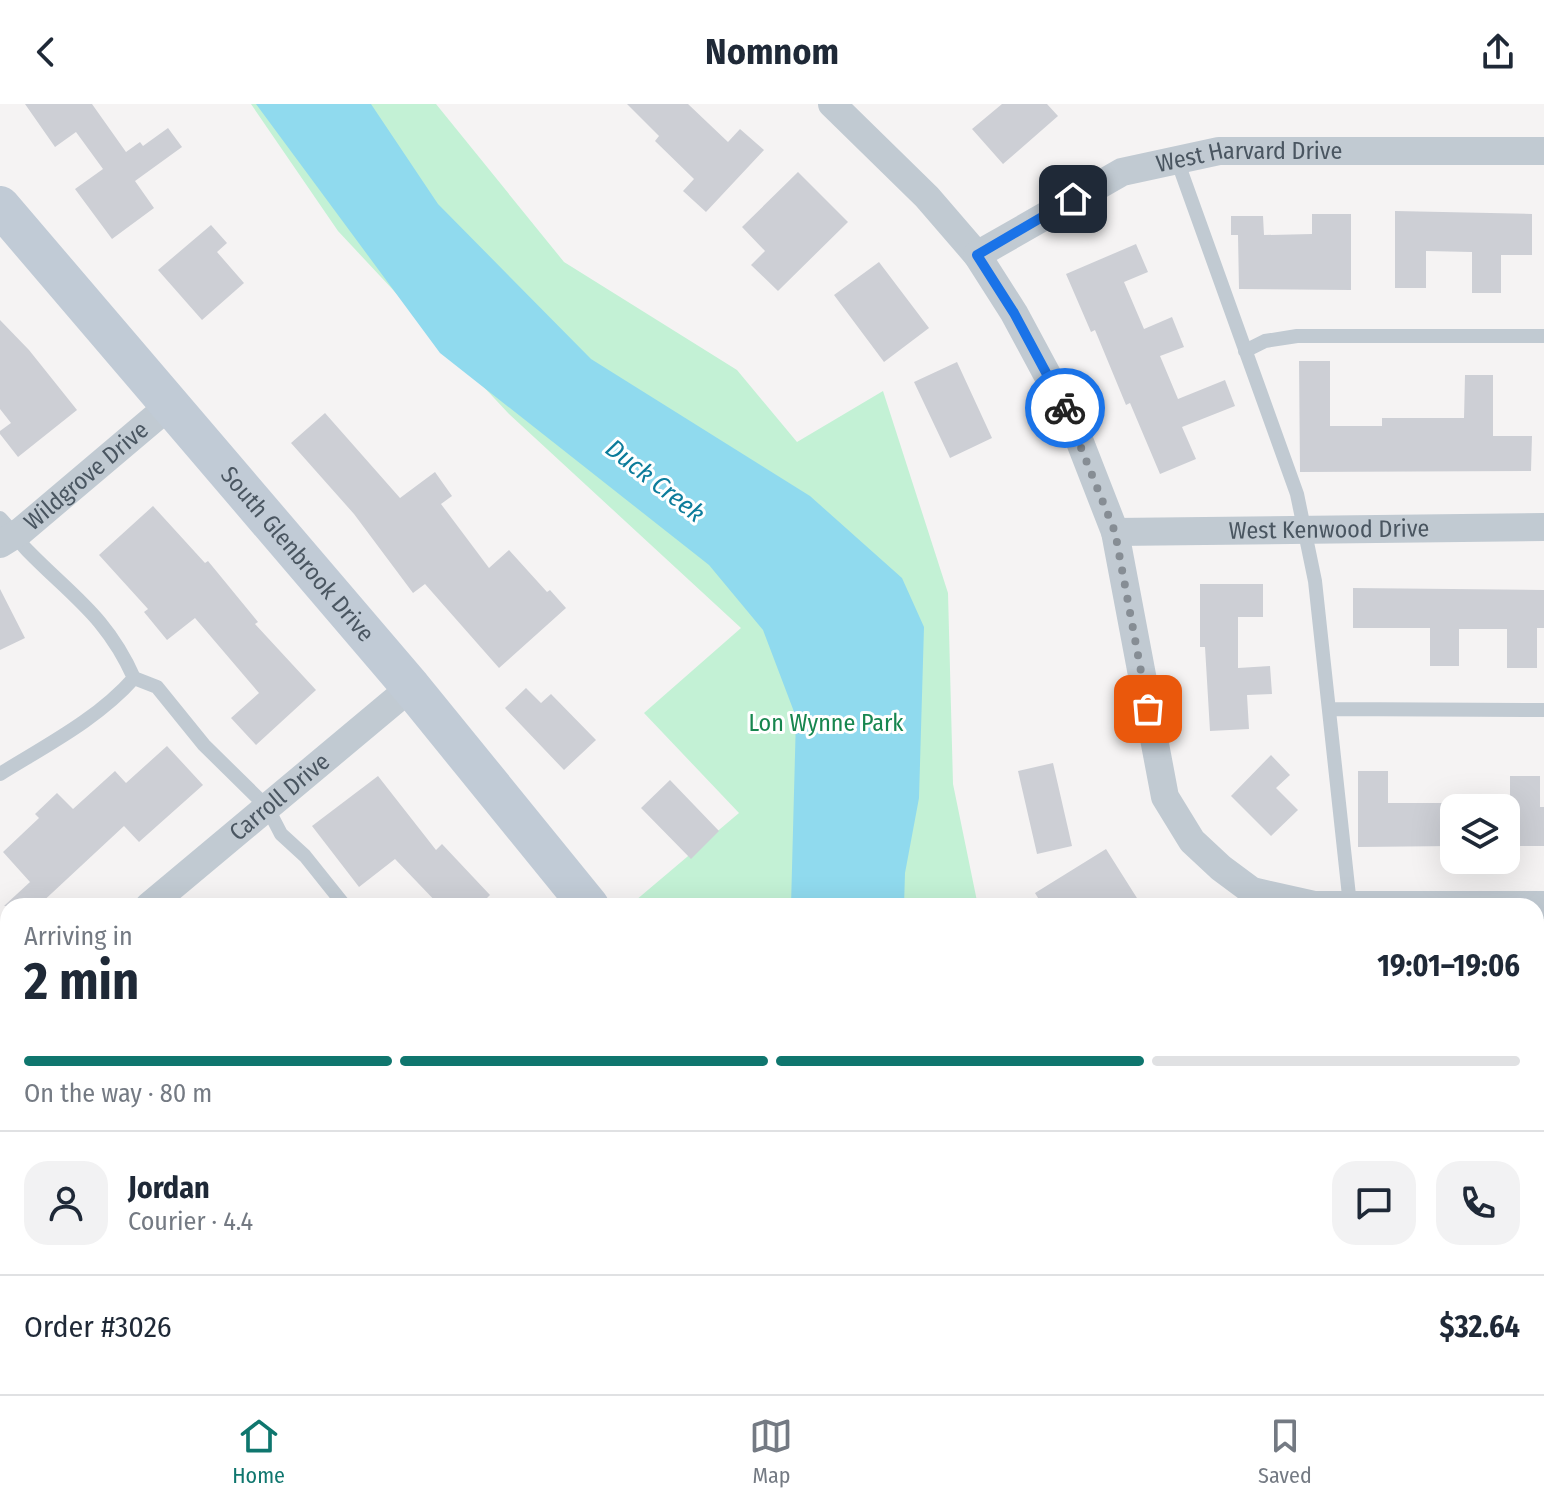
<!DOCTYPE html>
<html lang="en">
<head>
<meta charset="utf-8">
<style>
	:root { --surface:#fff; --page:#f2f2f3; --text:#1f2937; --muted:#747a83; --line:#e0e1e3; --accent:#0f766e }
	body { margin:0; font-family:"Fira Sans Condensed",sans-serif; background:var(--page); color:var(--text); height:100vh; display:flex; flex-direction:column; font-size:30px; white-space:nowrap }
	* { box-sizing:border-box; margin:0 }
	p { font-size:26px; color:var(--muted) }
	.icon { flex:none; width:44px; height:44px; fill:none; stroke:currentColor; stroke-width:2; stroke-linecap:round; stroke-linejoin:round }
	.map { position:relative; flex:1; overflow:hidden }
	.drawer { position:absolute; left:0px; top:794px; width:1544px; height:496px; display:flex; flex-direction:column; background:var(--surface); border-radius:24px 24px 0 0; box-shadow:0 8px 32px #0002 }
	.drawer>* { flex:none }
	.buttons { position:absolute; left:1440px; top:690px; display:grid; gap:16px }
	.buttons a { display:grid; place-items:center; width:80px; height:80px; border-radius:16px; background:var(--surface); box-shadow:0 8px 32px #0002; font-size:40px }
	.pin { position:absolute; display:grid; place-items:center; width:68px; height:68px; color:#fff; margin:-34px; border-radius:16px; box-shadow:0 4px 12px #0006 }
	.courier { position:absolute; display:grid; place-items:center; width:80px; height:80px; margin:-40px; border:6px solid #1a73e8; border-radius:50%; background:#fff; color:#222; box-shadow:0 2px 10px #0007 }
	.summary em { font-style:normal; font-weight:700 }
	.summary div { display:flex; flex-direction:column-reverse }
	.summary { display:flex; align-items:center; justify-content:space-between; height:136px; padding:0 24px }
	h1 { font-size:52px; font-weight:700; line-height:60px }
	.bar { display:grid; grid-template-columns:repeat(4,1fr); gap:12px 8px; align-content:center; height:96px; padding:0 24px }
	.bar i { height:10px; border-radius:6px; background:var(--line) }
	.bar .selected { background:var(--accent) }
	.bar p { grid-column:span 4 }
	.line { display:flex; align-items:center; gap:20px; padding:0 24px; border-top:2px solid var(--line) }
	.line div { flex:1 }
	.round { display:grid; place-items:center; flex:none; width:84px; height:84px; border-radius:24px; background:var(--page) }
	header { display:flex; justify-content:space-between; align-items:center; height:104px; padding:0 24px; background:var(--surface); font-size:36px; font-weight:700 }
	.dock { display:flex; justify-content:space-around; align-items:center; height:112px; border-top:2px solid var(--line); background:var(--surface); font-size:22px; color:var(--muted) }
	.dock a { display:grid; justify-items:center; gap:4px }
	.dock .selected { color:var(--accent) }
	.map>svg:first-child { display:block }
	.green { fill:#c3f1d5 }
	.water { fill:#90daee }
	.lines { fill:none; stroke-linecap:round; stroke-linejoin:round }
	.stream { stroke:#90daee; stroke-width:7 }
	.building { fill:#cdcfd5 }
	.lane { stroke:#c1cad2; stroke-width:14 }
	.street { stroke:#c1cad2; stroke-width:28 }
	.secondary { stroke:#c1cbd6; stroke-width:40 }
	.done { stroke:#868d94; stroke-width:8; stroke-dasharray:0 14.4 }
	.route { stroke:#1a73e8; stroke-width:10 }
	.labels { text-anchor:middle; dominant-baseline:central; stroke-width:6; stroke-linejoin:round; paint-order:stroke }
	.street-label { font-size:24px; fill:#4a5661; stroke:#fff }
	.park-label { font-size:24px; fill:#17864f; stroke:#fff }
	.water-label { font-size:26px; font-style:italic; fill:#0c7c9b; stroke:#fff }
</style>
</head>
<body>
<header><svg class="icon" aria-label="back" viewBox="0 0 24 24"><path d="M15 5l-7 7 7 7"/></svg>Nomnom<svg class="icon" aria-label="share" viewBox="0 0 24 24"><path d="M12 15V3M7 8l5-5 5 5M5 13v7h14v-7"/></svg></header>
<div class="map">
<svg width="1544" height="1290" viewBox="0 0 1544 1290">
	<rect width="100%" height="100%" fill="#f5f3f3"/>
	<path class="green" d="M 251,0 L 436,0 L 564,158 L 737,266 L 797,338 L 883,287 L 948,489 L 953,680 L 978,802 L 629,802 L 739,709 L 644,609 L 741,524 L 509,310 L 338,127 Z
		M 1536,1020 L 1544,1021 L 1544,1290 L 1027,1290 L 1020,1282 L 1536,1282 Z"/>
	<path class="water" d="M 256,0 L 371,0 L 438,100 L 591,255 L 810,392 L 902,474 L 924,523 L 919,694 L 905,769 L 904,802 L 791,802 L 796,613 L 763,526 L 709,461 L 440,249 Z
		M 1174,1282 L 1342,1282 L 1354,1290 L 1187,1290 Z"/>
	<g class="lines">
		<path class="stream" d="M 41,1290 L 47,1282"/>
	</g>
	<path class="building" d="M 25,0 L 92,0 L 126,48 L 140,38 L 143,42 L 168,24 L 182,43 L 135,77 L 154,104 L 112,135 L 75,85 L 103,65 L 76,28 L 55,43 Z
		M 627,0 L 688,0 L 728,38 L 740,25 L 764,46 L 706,108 L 683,87 L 694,75 L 655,37 L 659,32 Z
		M 1002,0 L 1047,0 L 1058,12 L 1003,60 L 972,25 Z
		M 798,68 L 848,118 L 778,187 L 751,161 L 765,147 L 742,123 Z
		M 1395,107 L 1532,110 L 1532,151 L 1501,151 L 1501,189 L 1472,189 L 1472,148 L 1426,147 L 1426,184 L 1395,184 Z
		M 1312,110 L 1351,110 L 1351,186 L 1239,185 L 1238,131 L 1231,131 L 1231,112 L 1263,112 L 1264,131 L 1312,130 Z
		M 211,121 L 227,139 L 217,148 L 244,179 L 202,216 L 158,166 Z
		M 1136,140 L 1148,168 L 1124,178 L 1144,225 L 1172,213 L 1184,243 L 1160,252 L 1178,295 L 1225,276 L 1235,302 L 1182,323 L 1196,355 L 1160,370 L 1130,299 L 1126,301 L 1095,226 L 1091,228 L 1066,170 Z
		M 879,158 L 929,224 L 884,258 L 834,191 Z
		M 0,216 L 29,246 L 77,306 L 18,353 L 0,330 L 0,327 L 11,319 L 0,305 Z
		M 1299,257 L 1330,257 L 1330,322 L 1382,322 L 1382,314 L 1464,314 L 1465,271 L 1493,271 L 1493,332 L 1532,332 L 1531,367 L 1300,368 Z
		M 957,258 L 992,334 L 950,354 L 914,278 Z
		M 325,309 L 400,394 L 435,368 L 452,392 L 441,400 L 489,464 L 509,446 L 547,488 L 550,486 L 566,504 L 499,564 L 425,480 L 413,489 L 354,410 L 291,339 Z
		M 153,402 L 205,459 L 208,457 L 258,518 L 255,520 L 316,586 L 256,641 L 231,614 L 259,589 L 195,514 L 167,536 L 144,508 L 148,505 L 99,451 Z
		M 1200,480 L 1263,480 L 1263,513 L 1238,513 L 1238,564 L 1270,562 L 1272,590 L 1247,591 L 1249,625 L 1210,627 L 1205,543 L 1200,543 Z
		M 1353,484 L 1544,486 L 1544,524 L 1537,524 L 1537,564 L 1507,564 L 1507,525 L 1459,525 L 1459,562 L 1430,562 L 1430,524 L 1353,524 Z
		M 0,485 L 25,534 L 0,546 Z
		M 526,584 L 541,599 L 551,590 L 596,636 L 564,666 L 505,604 Z
		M 167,642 L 203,681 L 139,738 L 124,722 L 38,802 L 4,802 L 30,778 L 3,748 L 39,714 L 35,710 L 57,689 L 73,705 L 115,667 L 126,679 Z
		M 1271,651 L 1290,671 L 1276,684 L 1298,706 L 1271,732 L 1231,692 Z
		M 1053,659 L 1072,742 L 1037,750 L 1018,667 Z
		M 1358,667 L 1388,667 L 1388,699 L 1454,699 L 1454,742 L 1358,743 Z
		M 378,672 L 436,746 L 442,740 L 490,791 L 479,802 L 440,802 L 395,755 L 359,783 L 312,722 Z
		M 1510,672 L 1540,672 L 1540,703 L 1544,703 L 1544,742 L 1510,742 Z
		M 670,676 L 719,727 L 691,755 L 641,704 Z
		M 1106,745 L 1142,802 L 1043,802 L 1035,789 Z"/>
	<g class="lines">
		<path class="lane" d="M 1177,56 L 1297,390 L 1315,477 L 1350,801
			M 1245,247 L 1265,237 L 1297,232 L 1544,232
			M 0,414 C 10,424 18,437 28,447 C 72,492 107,513 134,574 L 157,583 L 204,641 L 267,703 L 281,730 L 305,752 L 345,802
			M 1330,605 L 1544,606
			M 0,670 C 45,642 98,615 134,574
			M 702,1282 L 709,1290"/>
		<g class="street">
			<path d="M 832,0 L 927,93 L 977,151 L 1014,209 L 1071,315 L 1115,428 L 1165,693 L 1192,737 L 1221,764 L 1252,787 L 1314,801 L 1544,801"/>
			<path id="s1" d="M 977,151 L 1122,68 L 1219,47 L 1544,47"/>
			<path id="s2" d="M 1115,428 L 1544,423"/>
			<path id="s3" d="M 0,440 L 21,427 L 170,301"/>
			<path id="s4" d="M 149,802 L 411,583"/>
			<path d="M 0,929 L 8,923"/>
			<path d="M 339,1288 L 352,1290"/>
			<path d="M 518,1290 L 549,1282"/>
		</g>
		<g class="secondary">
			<path id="s5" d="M 0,102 L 411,583 L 589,802"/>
			<path d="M 998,1282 L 1006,1290"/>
		</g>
	</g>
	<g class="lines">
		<path class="done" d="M 1065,304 L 1115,428 L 1148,605"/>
		<path class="route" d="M 1065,304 L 1014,209 L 977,151 L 1073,95"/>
	</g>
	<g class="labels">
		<g class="street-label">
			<text stroke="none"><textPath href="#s1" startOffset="296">West Harvard Drive</textPath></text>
			<text stroke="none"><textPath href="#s3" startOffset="110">Wildgrove Drive</textPath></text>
			<text stroke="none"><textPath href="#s2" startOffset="214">West Kenwood Drive</textPath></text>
			<text stroke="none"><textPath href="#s5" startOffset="458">South Glenbrook Drive</textPath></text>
			<text stroke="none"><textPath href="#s4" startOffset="170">Carroll Drive</textPath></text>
		</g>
		<g class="park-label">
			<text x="826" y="619">Lon Wynne Park</text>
		</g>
		<g class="water-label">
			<text transform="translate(655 377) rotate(38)">Duck Creek</text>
		</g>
	</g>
</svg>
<div class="buttons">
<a><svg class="icon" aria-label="layers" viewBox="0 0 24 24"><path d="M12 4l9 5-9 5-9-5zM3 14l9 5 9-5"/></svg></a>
</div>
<div class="pin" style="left:1148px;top:605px;background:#ea580c"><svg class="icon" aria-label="bag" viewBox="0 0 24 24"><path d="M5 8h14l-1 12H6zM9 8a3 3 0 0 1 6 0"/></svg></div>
<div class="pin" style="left:1073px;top:95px;background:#1f2937"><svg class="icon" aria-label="home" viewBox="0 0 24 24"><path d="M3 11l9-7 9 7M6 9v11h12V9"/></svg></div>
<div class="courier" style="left:1065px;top:304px"><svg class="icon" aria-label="bike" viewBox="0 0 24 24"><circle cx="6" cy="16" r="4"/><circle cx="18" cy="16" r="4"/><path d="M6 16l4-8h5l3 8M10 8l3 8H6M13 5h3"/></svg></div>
<section class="drawer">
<div class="summary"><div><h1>2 min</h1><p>Arriving in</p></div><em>19:01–19:06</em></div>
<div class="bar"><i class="selected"></i><i class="selected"></i><i class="selected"></i><i></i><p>On the way · 80 m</p></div>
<div class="line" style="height:144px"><a class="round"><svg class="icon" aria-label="person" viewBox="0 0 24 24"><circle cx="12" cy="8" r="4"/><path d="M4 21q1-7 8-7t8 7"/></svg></a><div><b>Jordan</b><p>Courier · 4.4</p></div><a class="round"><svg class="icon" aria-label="chat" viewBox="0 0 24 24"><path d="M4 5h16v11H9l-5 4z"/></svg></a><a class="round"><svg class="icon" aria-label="phone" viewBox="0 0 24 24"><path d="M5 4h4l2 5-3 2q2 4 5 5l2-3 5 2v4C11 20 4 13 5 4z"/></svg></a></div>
<div class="line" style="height:104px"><div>Order #3026</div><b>$32.64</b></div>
</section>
</div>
<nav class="dock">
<a class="selected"><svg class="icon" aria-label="home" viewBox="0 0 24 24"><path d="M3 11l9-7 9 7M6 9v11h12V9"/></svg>Home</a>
<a><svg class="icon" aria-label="map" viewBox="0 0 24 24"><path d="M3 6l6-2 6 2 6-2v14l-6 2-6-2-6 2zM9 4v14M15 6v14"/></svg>Map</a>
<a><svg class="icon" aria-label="saved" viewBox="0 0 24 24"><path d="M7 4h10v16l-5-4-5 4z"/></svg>Saved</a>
</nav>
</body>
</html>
